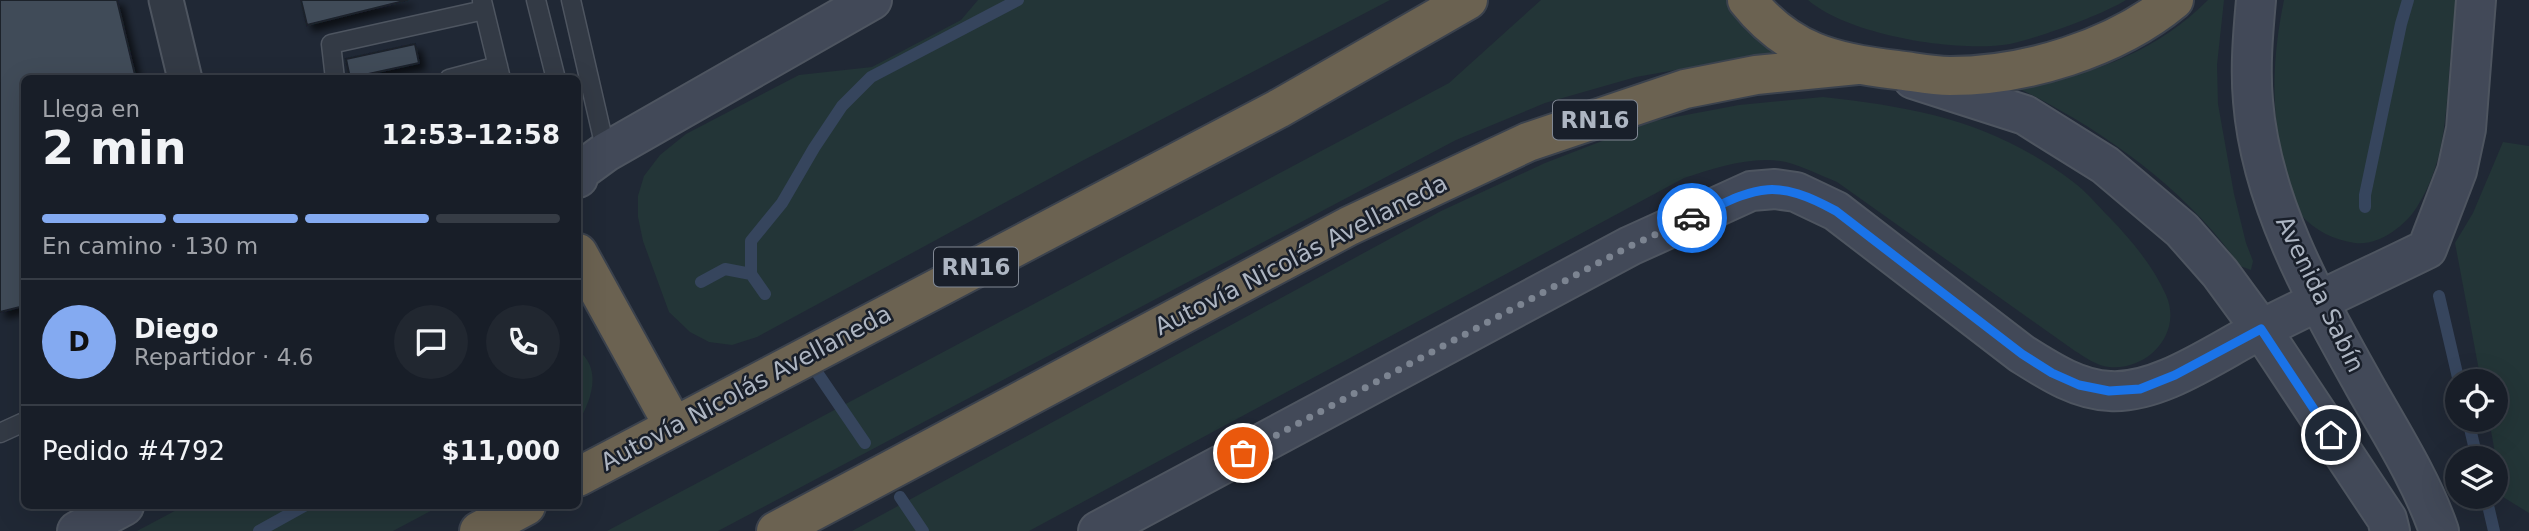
<!DOCTYPE html>
<html lang="es">
<head>
<meta charset="utf-8">
<style>
	:root { --surface:#181e28; --page:#212730; --text:#f1f3f6; --muted:#9fa2a8; --line:#363c45; --accent:#84aaf1 }
	body { margin:0; font-family:"DejaVu Sans",sans-serif; background:var(--page); color:var(--text); height:100vh; display:flex; flex-direction:column; font-size:26px; white-space:nowrap }
	* { box-sizing:border-box; margin:0 }
	p { font-size:23px; color:var(--muted) }
	.icon { flex:none; width:38px; height:38px; fill:none; stroke:currentColor; stroke-width:2; stroke-linecap:round; stroke-linejoin:round }
	.map { position:relative; flex:1; overflow:hidden }
	.details { position:absolute; left:21px; top:75px; width:560px; height:434px; display:flex; flex-direction:column; background:var(--surface); border-radius:10px; box-shadow:0 7px 28px #0002,0 0 0 2px var(--line) }
	.details>* { flex:none }
	.controls { position:absolute; left:2445px; top:369px; display:grid; gap:14px }
	.controls a { display:grid; place-items:center; width:63px; height:63px; border-radius:50%; background:var(--surface); box-shadow:0 7px 28px #0002,0 0 0 2px var(--line); font-size:35px }
	.pin { position:absolute; display:grid; place-items:center; width:60px; height:60px; color:#fff; margin:-30px; border:4px solid #fff; border-radius:50%; box-shadow:0 2px 7px #0007 }
	.courier { position:absolute; display:grid; place-items:center; width:70px; height:70px; margin:-35px; border:5px solid #1a73e8; border-radius:50%; background:#fff; color:#222; box-shadow:0 2px 9px #0007 }
	.overview em { font-style:normal; font-weight:800 }
	.overview div { display:flex; flex-direction:column-reverse }
	.overview { display:flex; align-items:center; justify-content:space-between; height:119px; padding:0 21px }
	h1 { font-size:46px; font-weight:800; line-height:52px }
	.bar { display:grid; grid-template-columns:repeat(4,1fr); gap:10px 7px; align-content:center; height:84px; padding:0 21px }
	.bar i { height:9px; border-radius:5px; background:var(--line) }
	.bar .current { background:var(--accent) }
	.bar p { grid-column:span 4 }
	.line { display:flex; align-items:center; gap:18px; padding:0 21px; border-top:2px solid var(--line) }
	.line div { flex:1 }
	.round { display:grid; place-items:center; flex:none; width:74px; height:74px; border-radius:37px; background:var(--page) }
	.map>svg:first-child { display:block }
	.green { fill:#233537 }
	.lines { fill:none; stroke-linecap:round; stroke-linejoin:round }
	.stream { stroke:#36455d; stroke-width:12 }
	.building { fill:#414b59; stroke:#1b212c; stroke-width:2; filter:url(#shadow) }
	.lane-casing { stroke:#4e5560; stroke-width:21 }
	.street-casing { stroke:#4e5560; stroke-width:37 }
	.secondary-casing { stroke:#4e5560; stroke-width:42 }
	.highway-casing { stroke:#3b424d; stroke-width:42 }
	.lane { stroke:#333a45; stroke-width:18 }
	.street { stroke:#333a45; stroke-width:33 }
	.secondary { stroke:#424958; stroke-width:38 }
	.highway { stroke:#6b6251; stroke-width:38 }
	.done { stroke:#7c8491; stroke-width:7; stroke-dasharray:0 12.6 }
	.route { stroke:#1a73e8; stroke-width:9 }
	.labels { text-anchor:middle; dominant-baseline:central; stroke-width:5; stroke-linejoin:round; paint-order:stroke }
	.shield { fill:#191f2a; stroke:#818894; stroke-width:2 }
	.shield-label { font-size:23px; font-weight:bold; fill:#adb5c2 }
	.street-label { font-size:24px; fill:#adb5c2; stroke:#191f2a }
</style>
</head>
<body>
<div class="map">
<svg width="2529" height="531" viewBox="0 0 2529 531">
	<defs>
		<filter id="shadow"><feDropShadow dx="6" dy="6" stdDeviation="3.5" flood-color="#0009"/></filter>
	</defs>
	<rect width="100%" height="100%" fill="#202835"/>
	<path class="green" d="M 978,0 L 1390,0 L 1080,162 L 757,337 L 732,345 L 709,342 L 690,332 L 669,312 L 643,241 L 638,217 L 638,196 L 644,176 L 660,155 L 686,134 L 799,75 L 872,67 L 961,20 Z
		M 1541,0 L 1731,0 L 1789,50 L 1636,77 L 1545,103 L 1456,140 L 718,531 L 607,531 L 1449,83 Z
		M 1808,0 L 2126,0 C 2102,15 2038,38 2010,44 C 1957,53 1848,35 1808,0 Z
		M 2208,0 L 2224,0 L 2217,65 L 2218,104 L 2234,194 L 2246,243 L 2253,261 L 2251,270 L 2240,266 C 2185,187 2100,128 2014,86 C 2087,78 2155,53 2208,0 Z
		M 2284,0 L 2460,0 C 2441,68 2458,144 2417,207 C 2405,226 2379,246 2355,243 C 2334,240 2315,231 2300,214 C 2294,207 2292,193 2289,184 C 2270,122 2271,63 2284,0 Z
		M 1823,97 C 1920,108 1991,121 2072,181 C 2086,191 2098,206 2110,218 C 2132,241 2153,266 2166,295 C 2183,333 2148,371 2109,367 C 2097,366 2085,357 2075,351 L 1837,182 C 1820,175 1804,167 1786,162 C 1753,155 1715,168 1684,178 L 1029,531 L 852,531 L 1441,211 L 1545,163 L 1654,121 L 1739,105 Z
		M 2503,142 L 2529,146 L 2529,513 L 2503,497 L 2489,420 L 2496,420 L 2496,382 L 2481,381 L 2455,243 L 2473,213 Z
		M 578,350 C 603,370 591,400 578,423 Z
		M 184,506 L 440,506 L 393,531 L 137,531 Z"/>
	<g class="lines">
		<path class="stream" d="M 2365,207 L 2365,195 L 2401,24 L 2408,0
			M 701,282 L 725,269 L 751,274
			M 765,294 L 751,274 L 751,241 L 782,203 L 814,148 L 842,106 L 871,77 L 1018,0
			M 2439,296 L 2459,382
			M 816,371 L 865,443
			M 2468,420 L 2477,458
			M 900,497 L 923,531
			M 2486,497 L 2494,531
			M 259,531 L 304,506"/>
	</g>
	<path class="building" d="M 0,0 L 117,0 L 136,79 L 24,79 L 24,276 L 21,277 L 24,306 L 0,312 Z
		M 301,0 L 408,0 L 307,25 Z
		M 415,44 L 419,63 L 350,78 L 346,59 Z"/>
	<g class="lines">
		<g class="lane-casing">
			<path id="lane" d="M 536,0 L 556,79
				M 571,0 L 606,152
				M 482,1 L 501,79
				M 335,79 L 331,44 L 484,10
				M 449,79 L 498,66
				M 0,433 L 24,422"/>
		</g>
		<g class="street-casing">
			<path id="street" d="M 166,0 L 185,79"/>
		</g>
		<g class="secondary-casing">
			<path id="secondary" d="M 2256,0 C 2253,33 2250,68 2253,101 C 2261,203 2315,297 2364,385 C 2391,433 2421,479 2439,531
				M 1913,79 L 2025,115 L 2105,165 L 2182,230 L 2220,273 L 2261,329 L 2387,519 L 2390,531
				M 578,178 L 580,171 L 606,152 L 872,0
				M 77,531 L 124,506
				M 1098,531 L 1630,246 L 1751,191 L 1775,189 L 1796,192 L 1836,211 L 2022,354 C 2049,371 2078,390 2110,391 C 2160,394 2218,351 2262,329 C 2317,301 2372,276 2427,249 L 2457,171 L 2466,129 L 2476,0"/>
		</g>
		<g class="highway-casing">
			<path id="highway" d="M 1747,0 C 1788,52 1834,63 1897,70 C 1914,72 1932,76 1950,76 C 2025,76 2115,49 2174,0
				M 578,253 L 673,425
				M 578,477 L 1278,109 L 1468,0
				M 479,531 L 526,506
				M 776,531 L 1349,226 L 1528,142 L 1685,89 L 1756,75 L 1857,65"/>
		</g>
		<use href="#lane" class="lane"/>
		<use href="#street" class="street"/>
		<use href="#secondary" class="secondary"/>
		<use href="#highway" class="highway"/>
	</g>
	<g class="lines">
		<path class="done" d="M 1243,453 L 1630,246 L 1692,218"/>
		<path class="route" d="M 1692,218 C 1754,189 1771,175 1836,211 L 2022,354 L 2052,373 L 2079,385 L 2109,391 L 2140,389 L 2175,375 L 2261,329 L 2331,435"/>
	</g>
	<g class="labels">
		<g class="shield">
			<rect x="1553" y="100.5" width="84" height="39" rx="5"/>
			<rect x="934" y="247.5" width="84" height="39" rx="5"/>
		</g>
		<g class="shield-label">
			<text x="1595" y="120">RN16</text>
			<text x="976" y="267">RN16</text>
		</g>
		<g class="street-label">
			<text transform="translate(1301 255) rotate(-27)">Autovía Nicolás Avellaneda</text>
			<text transform="translate(2320 294) rotate(64)">Avenida Sabín</text>
			<text transform="translate(746 388) rotate(-28)">Autovía Nicolás Avellaneda</text>
		</g>
	</g>
</svg>
<div class="controls">
<a><svg class="icon" aria-label="locate" viewBox="0 0 24 24"><circle cx="12" cy="12" r="6"/><path d="M12 2v4M12 18v4M2 12h4M18 12h4"/></svg></a>
<a><svg class="icon" aria-label="layers" viewBox="0 0 24 24"><path d="M12 4l9 5-9 5-9-5zM3 14l9 5 9-5"/></svg></a>
</div>
<div class="pin" style="left:1243px;top:453px;background:#ea580c"><svg class="icon" aria-label="bag" viewBox="0 0 24 24"><path d="M5 8h14l-1 12H6zM9 8a3 3 0 0 1 6 0"/></svg></div>
<div class="pin" style="left:2331px;top:435px;background:#1f2937"><svg class="icon" aria-label="home" viewBox="0 0 24 24"><path d="M3 11l9-7 9 7M6 9v11h12V9"/></svg></div>
<div class="courier" style="left:1692px;top:218px"><svg class="icon" aria-label="car" viewBox="0 0 24 24"><path d="M5 17H2v-5l4-1 3-4h7l3 4 3 1v5h-3M9 17h6M6 11h13"/><circle cx="7" cy="17" r="2"/><circle cx="17" cy="17" r="2"/></svg></div>
<section class="details">
<div class="overview"><div><h1>2 min</h1><p>Llega en</p></div><em>12:53–12:58</em></div>
<div class="bar"><i class="current"></i><i class="current"></i><i class="current"></i><i></i><p>En camino · 130 m</p></div>
<div class="line" style="height:126px"><b class="round" style="background:var(--accent);color:#111">D</b><div><b>Diego</b><p>Repartidor · 4.6</p></div><a class="round"><svg class="icon" aria-label="chat" viewBox="0 0 24 24"><path d="M4 5h16v11H9l-5 4z"/></svg></a><a class="round"><svg class="icon" aria-label="phone" viewBox="0 0 24 24"><path d="M5 4h4l2 5-3 2q2 4 5 5l2-3 5 2v4C11 20 4 13 5 4z"/></svg></a></div>
<div class="line" style="height:91px"><div>Pedido #4792</div><b>$11,000</b></div>
</section>
</div>
</body>
</html>
